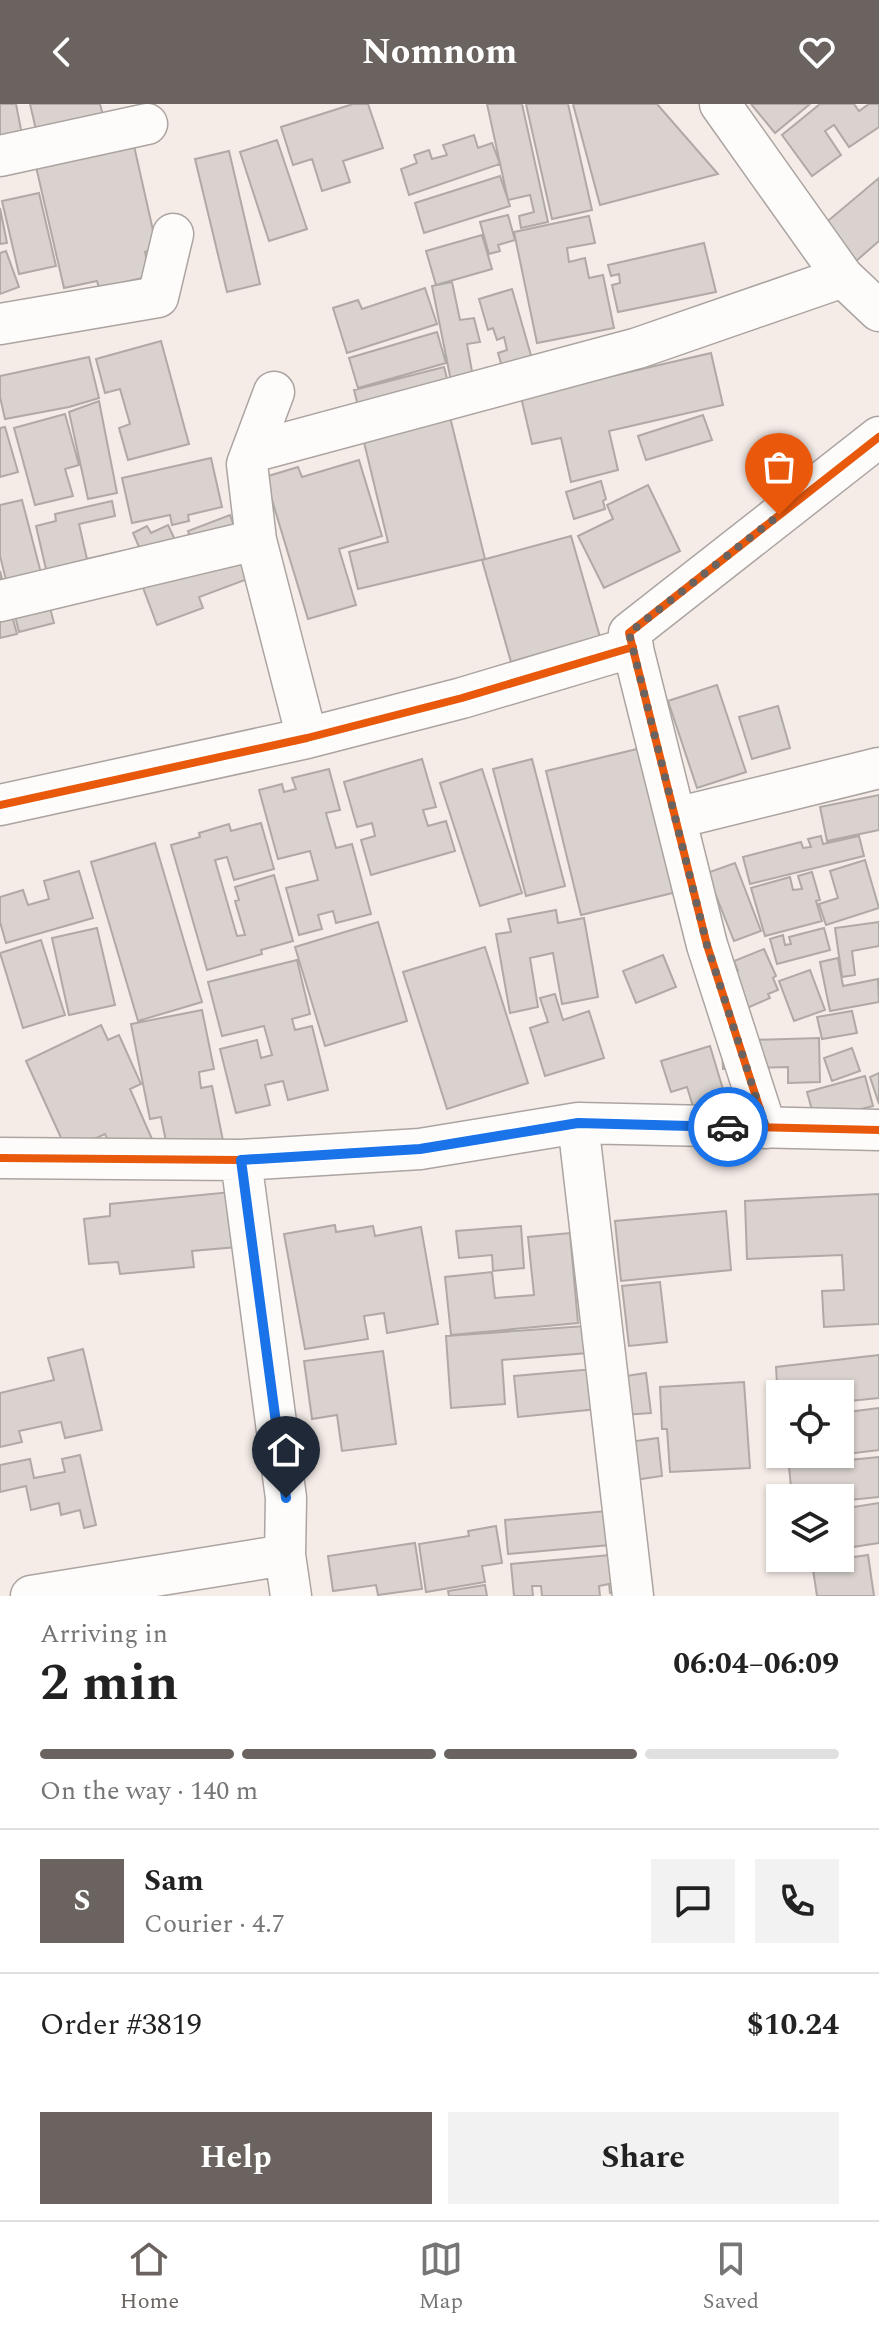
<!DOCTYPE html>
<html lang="en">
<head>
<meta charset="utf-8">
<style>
	:root { --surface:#fff; --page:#f2f2f2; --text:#222; --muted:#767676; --line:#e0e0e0; --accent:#6a635f }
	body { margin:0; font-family:Spectral,serif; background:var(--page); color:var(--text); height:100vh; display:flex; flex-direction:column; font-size:30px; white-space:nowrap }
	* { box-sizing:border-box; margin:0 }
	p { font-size:26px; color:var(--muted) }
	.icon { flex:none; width:44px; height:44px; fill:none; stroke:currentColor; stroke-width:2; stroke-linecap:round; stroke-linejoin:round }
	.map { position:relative; height:1492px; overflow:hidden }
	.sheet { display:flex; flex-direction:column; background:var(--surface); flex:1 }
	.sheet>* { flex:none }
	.buttons { position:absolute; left:766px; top:1276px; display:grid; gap:16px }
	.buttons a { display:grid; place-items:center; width:88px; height:88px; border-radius:0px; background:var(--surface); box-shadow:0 2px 6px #0004; font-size:40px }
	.pin { position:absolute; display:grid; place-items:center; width:68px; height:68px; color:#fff; margin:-82px -34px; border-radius:50% 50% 50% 0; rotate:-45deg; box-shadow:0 0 8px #0007 }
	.pin .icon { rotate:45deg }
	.courier { position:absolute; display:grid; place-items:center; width:80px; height:80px; margin:-40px; border:6px solid #1a73e8; border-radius:50%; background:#fff; color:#222; box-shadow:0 2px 10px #0007 }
	.head em { font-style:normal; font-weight:700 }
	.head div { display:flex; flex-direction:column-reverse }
	.head { display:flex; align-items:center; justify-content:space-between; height:136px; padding:0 40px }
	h1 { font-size:52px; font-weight:700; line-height:60px }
	.bar { display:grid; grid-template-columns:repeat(4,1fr); gap:12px 8px; align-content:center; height:96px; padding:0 40px }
	.bar i { height:10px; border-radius:6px; background:var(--line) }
	.bar .selected { background:var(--accent) }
	.bar p { grid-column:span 4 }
	.line { display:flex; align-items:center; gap:20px; padding:0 40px; border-top:2px solid var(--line) }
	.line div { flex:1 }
	.round { display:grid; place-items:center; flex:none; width:84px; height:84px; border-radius:0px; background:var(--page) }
	.action { display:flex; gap:16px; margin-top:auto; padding:16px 40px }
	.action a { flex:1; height:92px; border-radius:0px; background:var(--accent); color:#fff; font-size:32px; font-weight:700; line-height:92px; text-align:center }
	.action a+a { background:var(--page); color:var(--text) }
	header { display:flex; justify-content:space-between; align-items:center; height:104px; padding:0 40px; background:var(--accent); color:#fff; font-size:36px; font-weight:700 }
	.dock { display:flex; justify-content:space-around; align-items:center; height:112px; border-top:2px solid var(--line); background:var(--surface); font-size:22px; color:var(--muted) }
	.dock a { display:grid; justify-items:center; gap:4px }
	.dock .selected { color:var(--accent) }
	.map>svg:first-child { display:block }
	.building { fill:#d9d2ce; stroke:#b0a9a5; stroke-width:2 }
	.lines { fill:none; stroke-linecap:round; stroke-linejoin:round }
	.minor-casing { stroke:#aba4a1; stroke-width:43 }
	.minor { stroke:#fefcfb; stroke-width:40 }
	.cycleway-casing { stroke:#fff; stroke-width:13 }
	.cycleway { stroke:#e8590c; stroke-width:8 }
	.done { stroke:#6a635f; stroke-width:8; stroke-dasharray:0 14.4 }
	.route { stroke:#1a73e8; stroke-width:10 }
</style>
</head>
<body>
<header><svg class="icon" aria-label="back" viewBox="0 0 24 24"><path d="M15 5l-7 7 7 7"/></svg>Nomnom<svg class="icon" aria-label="heart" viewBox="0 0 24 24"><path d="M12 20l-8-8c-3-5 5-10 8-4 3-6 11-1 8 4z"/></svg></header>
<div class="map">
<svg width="879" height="1492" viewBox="0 0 879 1492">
	<rect width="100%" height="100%" fill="#f5ece7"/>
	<path class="building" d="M 0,0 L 16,0 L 24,41 L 0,46 Z
		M 30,0 L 100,0 L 105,19 L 38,34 Z
		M 353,0 L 368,0 L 383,44 L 343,57 L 350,78 L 322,87 L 312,55 L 293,61 L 281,23 Z
		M 487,0 L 522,0 L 548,118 L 521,124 L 519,112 L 534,108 L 530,91 L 508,96 Z
		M 526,0 L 568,0 L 592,106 L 552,115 Z
		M 573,0 L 657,0 L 718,70 L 600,101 Z
		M 751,0 L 810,0 L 775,29 Z
		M 820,0 L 854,0 L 859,7 L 869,0 L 879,0 L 879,23 L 849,43 L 834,21 L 825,27 L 841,51 L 812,72 L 782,31 Z
		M 474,31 L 478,44 L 492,39 L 500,60 L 409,91 L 401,65 L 417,59 L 414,51 L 429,46 L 432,55 L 447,51 L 443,41 Z
		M 132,33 L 157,144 L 145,148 L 151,172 L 99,184 L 97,177 L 64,184 L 34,54 Z
		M 277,36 L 307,125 L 269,137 L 240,48 Z
		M 229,47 L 260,180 L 227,188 L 195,55 Z
		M 500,72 L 510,102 L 424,129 L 415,99 Z
		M 879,74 L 879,137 L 855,158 L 823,121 Z
		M 39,89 L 56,162 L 19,170 L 2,97 Z
		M 0,104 L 7,139 L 0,140 Z
		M 508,111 L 515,136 L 498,141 L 500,147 L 489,150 L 480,118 Z
		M 589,112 L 595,139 L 567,144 L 569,158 L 585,154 L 589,174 L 603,171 L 614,224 L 537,239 L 514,128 Z
		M 482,131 L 492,165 L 436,181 L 426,147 Z
		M 704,139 L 716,188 L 618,208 L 612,181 L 620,179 L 619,170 L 611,172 L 608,161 Z
		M 6,147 L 19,183 L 0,190 L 0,149 Z
		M 452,178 L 460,216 L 474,214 L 480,238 L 467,240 L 473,273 L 451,277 L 432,182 Z
		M 425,184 L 437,220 L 347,249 L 333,204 L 358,196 L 362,205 Z
		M 512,185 L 534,262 L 504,270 L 498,249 L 507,246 L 504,233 L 497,236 L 493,224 L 488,226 L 479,195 Z
		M 437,228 L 446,259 L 358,284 L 349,254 Z
		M 161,237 L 189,340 L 128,356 L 119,324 L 130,320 L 120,285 L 105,289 L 96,255 Z
		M 711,249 L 723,301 L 609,327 L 618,366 L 571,378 L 561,334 L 532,340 L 521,293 Z
		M 89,253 L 99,294 L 69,303 L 5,315 L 0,293 L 0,272 Z
		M 444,263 L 454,301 L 364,326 L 354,286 Z
		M 99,297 L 117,389 L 88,395 L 69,308 Z
		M 65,310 L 79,361 L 65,365 L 73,392 L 35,401 L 14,324 Z
		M 703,311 L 712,336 L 646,356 L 638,332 Z
		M 450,313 L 485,455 L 358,485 L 349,448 L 388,438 L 363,334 Z
		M 5,323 L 18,368 L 0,373 L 0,324 Z
		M 211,354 L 222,403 L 188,411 L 189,417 L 172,421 L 170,411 L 132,419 L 122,374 Z
		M 359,356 L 382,432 L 339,445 L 356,501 L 308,515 L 265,373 L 298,363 L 302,373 Z
		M 601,377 L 606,395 L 603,397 L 605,405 L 574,415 L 566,388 Z
		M 648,381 L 680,447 L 604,484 L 578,432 L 613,415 L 607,401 Z
		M 22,396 L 54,519 L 19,528 L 0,452 L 0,401 Z
		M 112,397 L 115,412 L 79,420 L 87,455 L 123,447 L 130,471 L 55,504 L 36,422 L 56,417 L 55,410 Z
		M 230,411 L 253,473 L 199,493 L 203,504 L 157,521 L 136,465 L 201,463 L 188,427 Z
		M 168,421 L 176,438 L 142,450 L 133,429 L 147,422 L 151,429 Z
		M 571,432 L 600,533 L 511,558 L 482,456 Z
		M 0,467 L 17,530 L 0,534 Z
		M 717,581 L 746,668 L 697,684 L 668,597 Z
		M 778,602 L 790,644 L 752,655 L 739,613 Z
		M 641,644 L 677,788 L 581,811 L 546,667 Z
		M 422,655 L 436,703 L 423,706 L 428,722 L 446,717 L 455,747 L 371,771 L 361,736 L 375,732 L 372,719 L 357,723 L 344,678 Z
		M 532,655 L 565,782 L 526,792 L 493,665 Z
		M 329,665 L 340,706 L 326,709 L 336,744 L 352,740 L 371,810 L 336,819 L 333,807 L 318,811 L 322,825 L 299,831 L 286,784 L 318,776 L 310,747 L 278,755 L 259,686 L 282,680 L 284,688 L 296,685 L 292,674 Z
		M 482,665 L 522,789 L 480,802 L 440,679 Z
		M 879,691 L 879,726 L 827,737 L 820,703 Z
		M 261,719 L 274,765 L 234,776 L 227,753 L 215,756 L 237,832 L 245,831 L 235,797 L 239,796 L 235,783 L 274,771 L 293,837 L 261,846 L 262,850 L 207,866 L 171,741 L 200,733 L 199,729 L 229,720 L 231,727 Z
		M 821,732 L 823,740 L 859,732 L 864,752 L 750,780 L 743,753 L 801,738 L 803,744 L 811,743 L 808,735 Z
		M 155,739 L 202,898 L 138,917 L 91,758 Z
		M 865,756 L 879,804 L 826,821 L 819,800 L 838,794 L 830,767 Z
		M 735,759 L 761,827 L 734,837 L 707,769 Z
		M 79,767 L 93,814 L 6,839 L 0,818 L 0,793 L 23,786 L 28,801 L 49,795 L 44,777 Z
		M 812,768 L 820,796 L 816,797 L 822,817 L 765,832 L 751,784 L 790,773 L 793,786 L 802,785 L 798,772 Z
		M 556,806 L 558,819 L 584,814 L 598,893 L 562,900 L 553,849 L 530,854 L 538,903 L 510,909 L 496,830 L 511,828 L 508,815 Z
		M 378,818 L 407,917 L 325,942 L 295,843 Z
		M 879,818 L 879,842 L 852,847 L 855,871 L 842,873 L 835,824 Z
		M 97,824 L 115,901 L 69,911 L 52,834 Z
		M 824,824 L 830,846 L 777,860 L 770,835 L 783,831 L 785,841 L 791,840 L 789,833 Z
		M 41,836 L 65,911 L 23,924 L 0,849 Z
		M 485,843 L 528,979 L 447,1005 L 403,868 Z
		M 764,845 L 776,872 L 773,874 L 778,886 L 768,890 L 770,894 L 738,908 L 724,873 L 738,867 L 734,857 Z
		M 663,851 L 676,883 L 636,899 L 623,867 Z
		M 838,854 L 843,882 L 878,875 L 879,898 L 830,907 L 820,858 Z
		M 297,856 L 310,910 L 292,915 L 295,926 L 312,922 L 328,986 L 288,996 L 283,977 L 265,981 L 270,1001 L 236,1009 L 220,945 L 257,936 L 261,954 L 272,951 L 264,922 L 222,932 L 208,878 Z
		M 810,866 L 825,906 L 794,917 L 779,877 Z
		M 555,890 L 563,916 L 589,907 L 604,954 L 545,972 L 530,924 L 548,918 L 540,894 Z
		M 202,906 L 214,965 L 199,968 L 201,984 L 212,982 L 223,1037 L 168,1047 L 161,1013 L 150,1015 L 131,920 Z
		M 852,907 L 857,929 L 822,935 L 817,913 Z
		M 721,914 L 751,936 L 819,934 L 820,978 L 788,979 L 788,963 L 723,965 Z
		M 101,921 L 108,936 L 119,931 L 141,980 L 130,985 L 152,1035 L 115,1052 L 105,1030 L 67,1047 L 26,957 Z
		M 710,942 L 728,1002 L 696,1012 L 687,983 L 671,988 L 661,957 Z
		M 852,944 L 860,967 L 832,977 L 824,954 Z
		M 879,969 L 879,1000 L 870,973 Z
		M 865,972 L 873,1002 L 815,1017 L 807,988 Z
		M 231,1088 L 237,1143 L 192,1147 L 194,1163 L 120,1170 L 118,1158 L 89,1160 L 84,1115 L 110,1112 L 110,1100 Z
		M 879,1090 L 879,1220 L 824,1223 L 822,1187 L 844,1186 L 842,1151 L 747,1155 L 745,1097 Z
		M 726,1107 L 731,1166 L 621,1177 L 615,1117 Z
		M 335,1121 L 336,1128 L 373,1122 L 375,1132 L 421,1123 L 438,1220 L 387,1229 L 384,1209 L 364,1212 L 368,1235 L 305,1245 L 284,1130 Z
		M 521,1122 L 524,1164 L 493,1167 L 492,1151 L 459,1154 L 456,1127 Z
		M 570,1129 L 578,1219 L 451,1231 L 445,1173 L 492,1168 L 495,1194 L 534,1191 L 528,1133 Z
		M 660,1178 L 667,1238 L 629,1242 L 622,1182 Z
		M 585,1222 L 588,1249 L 502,1256 L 505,1300 L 451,1304 L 446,1232 Z
		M 83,1245 L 102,1326 L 65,1334 L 61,1318 L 19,1327 L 22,1338 L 0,1343 L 0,1289 L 54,1276 L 48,1254 Z
		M 383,1247 L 396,1340 L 342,1347 L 337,1311 L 312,1315 L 304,1257 Z
		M 879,1251 L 879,1294 L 840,1298 L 840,1290 L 785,1290 L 784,1279 L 777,1280 L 776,1263 Z
		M 594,1265 L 598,1305 L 518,1313 L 514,1272 Z
		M 646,1269 L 651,1309 L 623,1311 L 619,1273 Z
		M 744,1278 L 750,1364 L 670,1368 L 667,1325 L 662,1325 L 660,1283 Z
		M 879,1304 L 879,1346 L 791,1357 L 790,1350 L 840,1350 L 840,1309 Z
		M 658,1334 L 662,1372 L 634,1376 L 629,1338 Z
		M 80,1351 L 96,1421 L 84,1424 L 80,1406 L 61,1411 L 59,1399 L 31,1406 L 26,1382 L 0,1388 L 0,1361 L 30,1355 L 34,1374 L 65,1368 L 62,1355 Z
		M 879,1353 L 879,1393 L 840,1397 L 840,1394 L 792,1394 L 789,1362 Z
		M 879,1399 L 879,1439 L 840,1445 L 840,1405 Z
		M 607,1407 L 610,1441 L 508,1450 L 505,1416 Z
		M 496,1422 L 502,1459 L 482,1462 L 485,1478 L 426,1488 L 419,1440 L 469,1432 L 468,1427 Z
		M 415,1439 L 422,1485 L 378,1491 L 376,1481 L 333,1487 L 328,1452 Z
		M 621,1450 L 625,1488 L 610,1489 L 609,1480 L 599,1482 L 600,1492 L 542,1492 L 541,1482 L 532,1482 L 533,1492 L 514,1492 L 511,1460 Z
		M 868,1451 L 874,1492 L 817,1492 L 812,1459 Z
		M 485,1481 L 487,1492 L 449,1492 L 448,1487 Z"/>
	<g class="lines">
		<g class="minor-casing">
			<path id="minor" d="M 720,0 L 843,173 L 879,207
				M 0,52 L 147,20
				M 0,220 L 158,193 L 173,130
				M 274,288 L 247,360 L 256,436 L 307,634
				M 252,348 L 638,244 L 843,173
				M 0,497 L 256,436
				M 0,701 L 307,634 L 462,594 L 633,543
				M 676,714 L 879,664
				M 578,1019 L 633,1492
				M 766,1024 L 707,841 L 629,529 L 879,333
				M 0,1054 L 241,1056 L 420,1045 L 578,1019 L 879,1026
				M 241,1056 L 286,1394 L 285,1451 L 291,1492
				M 31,1492 L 285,1451"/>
		</g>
		<use href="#minor" class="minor"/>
		<g class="cycleway-casing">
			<path id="cycleway" d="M 0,701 L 307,634 L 462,594 L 633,543
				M 766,1024 L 707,841 L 629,529 L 879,333
				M 0,1054 L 241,1056 L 420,1045 L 578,1019 L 879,1026"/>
		</g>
		<use href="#cycleway" class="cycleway"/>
	</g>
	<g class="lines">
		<path class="done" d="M 728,1023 L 766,1024 L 707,841 L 629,529 L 779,411"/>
		<path class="route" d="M 286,1394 L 241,1056 L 420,1045 L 578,1019 L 728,1023"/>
	</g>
</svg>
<div class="buttons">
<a><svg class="icon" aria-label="locate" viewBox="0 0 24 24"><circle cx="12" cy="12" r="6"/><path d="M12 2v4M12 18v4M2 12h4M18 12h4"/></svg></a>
<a><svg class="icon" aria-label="layers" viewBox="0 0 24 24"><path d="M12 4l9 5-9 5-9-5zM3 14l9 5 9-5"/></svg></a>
</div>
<div class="pin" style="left:779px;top:411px;background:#ea580c"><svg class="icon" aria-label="bag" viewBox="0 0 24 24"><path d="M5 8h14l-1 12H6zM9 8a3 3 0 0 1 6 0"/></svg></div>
<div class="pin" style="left:286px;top:1394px;background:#1f2937"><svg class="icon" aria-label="home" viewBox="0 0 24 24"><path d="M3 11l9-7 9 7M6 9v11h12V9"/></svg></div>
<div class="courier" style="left:728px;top:1023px"><svg class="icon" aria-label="car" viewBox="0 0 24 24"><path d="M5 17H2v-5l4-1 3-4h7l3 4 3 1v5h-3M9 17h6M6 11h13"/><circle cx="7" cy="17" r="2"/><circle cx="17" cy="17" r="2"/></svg></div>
</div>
<section class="sheet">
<div class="head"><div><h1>2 min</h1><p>Arriving in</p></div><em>06:04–06:09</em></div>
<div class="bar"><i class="selected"></i><i class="selected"></i><i class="selected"></i><i></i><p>On the way · 140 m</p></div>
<div class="line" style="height:144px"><b class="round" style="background:var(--accent);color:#fff">S</b><div><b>Sam</b><p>Courier · 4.7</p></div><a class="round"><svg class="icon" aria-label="chat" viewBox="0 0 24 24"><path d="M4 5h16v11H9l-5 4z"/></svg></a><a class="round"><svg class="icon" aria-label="phone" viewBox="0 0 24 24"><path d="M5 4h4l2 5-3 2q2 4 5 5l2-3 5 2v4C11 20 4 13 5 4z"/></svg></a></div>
<div class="line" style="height:104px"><div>Order #3819</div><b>$10.24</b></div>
<div class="action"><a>Help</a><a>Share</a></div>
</section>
<nav class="dock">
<a class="selected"><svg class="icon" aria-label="home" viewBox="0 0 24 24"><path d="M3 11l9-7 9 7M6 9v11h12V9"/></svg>Home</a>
<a><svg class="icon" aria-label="map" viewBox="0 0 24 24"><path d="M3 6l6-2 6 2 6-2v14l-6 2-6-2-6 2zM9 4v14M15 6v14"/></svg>Map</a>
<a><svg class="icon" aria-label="saved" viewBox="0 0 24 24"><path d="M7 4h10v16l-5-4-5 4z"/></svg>Saved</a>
</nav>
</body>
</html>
